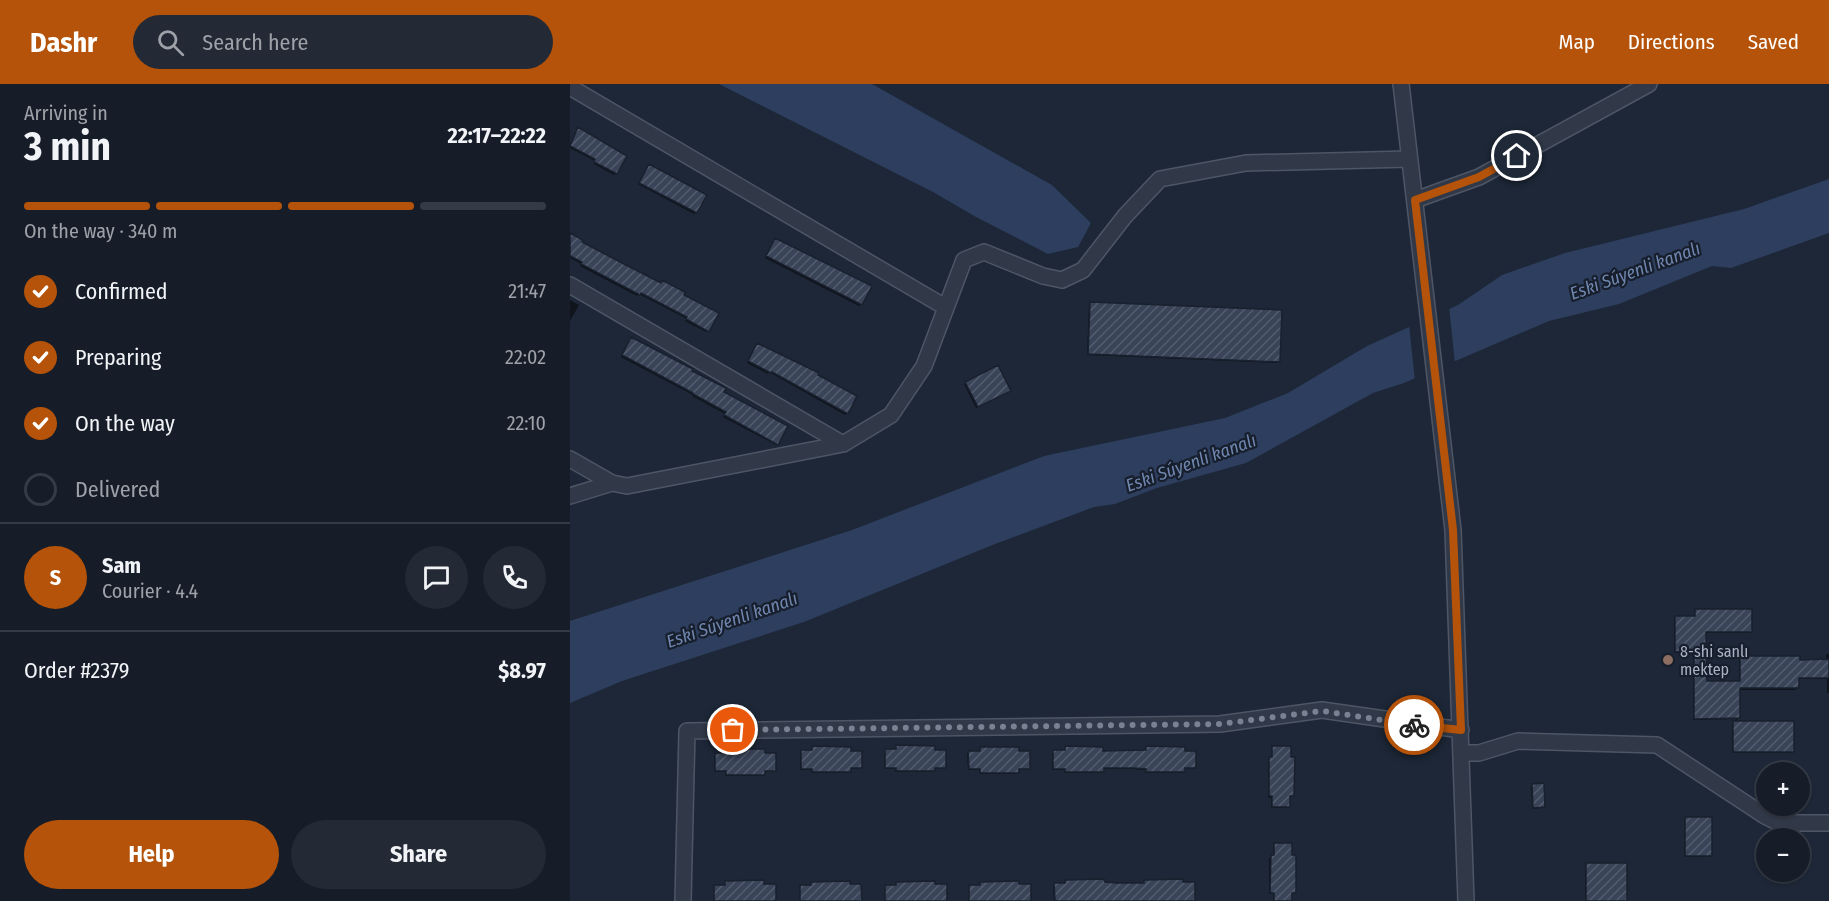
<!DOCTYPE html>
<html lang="en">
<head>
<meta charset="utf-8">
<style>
	:root { --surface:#161d29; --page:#232a35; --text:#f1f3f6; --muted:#9ea2a8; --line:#353b46; --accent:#b45309 }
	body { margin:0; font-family:"Fira Sans Condensed",sans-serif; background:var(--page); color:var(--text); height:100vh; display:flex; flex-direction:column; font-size:22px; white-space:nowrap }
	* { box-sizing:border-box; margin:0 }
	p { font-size:20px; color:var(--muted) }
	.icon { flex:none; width:33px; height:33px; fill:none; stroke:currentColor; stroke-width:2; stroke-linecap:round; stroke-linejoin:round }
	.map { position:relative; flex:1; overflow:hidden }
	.side { display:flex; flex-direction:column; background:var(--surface); width:570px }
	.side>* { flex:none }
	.fabs { position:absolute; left:1186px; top:678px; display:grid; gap:12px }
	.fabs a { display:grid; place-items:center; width:54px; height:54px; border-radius:50%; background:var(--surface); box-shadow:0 2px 4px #0004,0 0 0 2px var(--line); font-size:30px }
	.pin { position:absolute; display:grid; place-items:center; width:51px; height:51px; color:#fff; margin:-26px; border:3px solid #fff; border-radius:50%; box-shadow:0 2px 6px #0007 }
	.courier { position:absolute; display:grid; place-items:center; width:60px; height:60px; margin:-30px; border:4px solid #b45309; border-radius:50%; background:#fff; color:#222; box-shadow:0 2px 8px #0007 }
	.headline em { font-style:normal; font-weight:700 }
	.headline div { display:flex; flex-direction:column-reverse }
	.headline { display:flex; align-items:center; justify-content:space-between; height:102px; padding:0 24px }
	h1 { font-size:39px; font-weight:700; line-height:45px }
	.bar { display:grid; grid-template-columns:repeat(4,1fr); gap:9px 6px; align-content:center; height:72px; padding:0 24px }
	.bar i { height:8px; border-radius:4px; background:var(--line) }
	.bar .active { background:var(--accent) }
	.bar p { grid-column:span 4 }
	.line { display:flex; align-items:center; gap:15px; padding:0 24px; border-top:2px solid var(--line) }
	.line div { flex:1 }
	.round { display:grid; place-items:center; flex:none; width:63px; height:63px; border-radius:32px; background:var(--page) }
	ol { padding:0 24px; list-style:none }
	li { display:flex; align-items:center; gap:18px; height:66px }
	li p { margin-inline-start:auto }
	li .icon { padding:6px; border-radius:50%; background:var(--accent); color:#fff; stroke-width:4 }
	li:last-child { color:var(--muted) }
	li i { width:33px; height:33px; border:3px solid var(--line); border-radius:50% }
	.button { display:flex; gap:12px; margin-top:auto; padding:12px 24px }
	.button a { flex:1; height:69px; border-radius:36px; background:var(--accent); color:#fff; font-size:24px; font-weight:700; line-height:69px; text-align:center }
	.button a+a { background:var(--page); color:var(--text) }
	header { display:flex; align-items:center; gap:36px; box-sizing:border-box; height:84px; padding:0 30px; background:var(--accent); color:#fff }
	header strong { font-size:28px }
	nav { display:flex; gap:33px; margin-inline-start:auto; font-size:21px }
	.search { width:420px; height:54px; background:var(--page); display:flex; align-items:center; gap:15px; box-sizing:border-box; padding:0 21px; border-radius:33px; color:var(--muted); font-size:22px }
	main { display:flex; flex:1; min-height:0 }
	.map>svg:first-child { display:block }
	.water { fill:#2d3e5e }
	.pier { fill:#1d2737 }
	.shadow { fill:#0007 }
	.building { fill:url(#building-hatch); stroke:#19202e; stroke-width:1.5 }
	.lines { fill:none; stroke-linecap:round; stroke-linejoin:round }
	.minor-casing { stroke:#4e5666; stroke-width:18 }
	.minor { stroke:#313948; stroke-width:15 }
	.done { stroke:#798293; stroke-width:6; stroke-dasharray:0 10.8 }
	.route { stroke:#b45309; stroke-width:8 }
	.education-dot { fill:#8d6e63; stroke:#171e2c; stroke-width:2 }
	.labels { text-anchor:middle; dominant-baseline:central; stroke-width:4.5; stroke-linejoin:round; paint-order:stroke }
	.poi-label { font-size:16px; fill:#aab3c5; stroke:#171e2c; text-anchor:start }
	.water-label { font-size:18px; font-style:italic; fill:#7087b0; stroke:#171e2c }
</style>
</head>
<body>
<header>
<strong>Dashr</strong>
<div class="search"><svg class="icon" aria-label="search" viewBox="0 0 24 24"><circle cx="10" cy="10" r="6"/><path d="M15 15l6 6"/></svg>Search here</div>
<nav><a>Map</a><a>Directions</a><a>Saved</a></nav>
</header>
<main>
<section class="side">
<div class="headline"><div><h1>3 min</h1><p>Arriving in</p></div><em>22:17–22:22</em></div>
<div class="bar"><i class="active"></i><i class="active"></i><i class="active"></i><i></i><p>On the way · 340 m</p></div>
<ol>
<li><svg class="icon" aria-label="check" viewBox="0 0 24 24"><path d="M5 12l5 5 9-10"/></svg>Confirmed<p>21:47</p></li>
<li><svg class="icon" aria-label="check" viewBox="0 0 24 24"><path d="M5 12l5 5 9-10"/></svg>Preparing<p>22:02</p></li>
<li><svg class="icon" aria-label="check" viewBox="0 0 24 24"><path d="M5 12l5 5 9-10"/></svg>On the way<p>22:10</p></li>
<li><i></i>Delivered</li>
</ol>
<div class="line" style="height:108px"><b class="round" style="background:var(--accent);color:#fff">S</b><div><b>Sam</b><p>Courier · 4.4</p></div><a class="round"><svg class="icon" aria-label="chat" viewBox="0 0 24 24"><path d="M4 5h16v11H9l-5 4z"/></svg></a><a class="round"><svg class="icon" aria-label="phone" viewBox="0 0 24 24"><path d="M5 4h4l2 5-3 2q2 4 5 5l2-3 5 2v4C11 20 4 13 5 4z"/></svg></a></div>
<div class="line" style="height:78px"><div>Order #2379</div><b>$8.97</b></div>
<div class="button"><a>Help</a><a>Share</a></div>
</section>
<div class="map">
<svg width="1259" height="817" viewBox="0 0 1259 817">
	<defs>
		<pattern id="building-hatch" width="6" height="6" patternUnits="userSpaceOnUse" patternTransform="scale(1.5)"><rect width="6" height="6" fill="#394458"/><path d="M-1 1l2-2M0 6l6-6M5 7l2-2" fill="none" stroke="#535d6e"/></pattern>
	</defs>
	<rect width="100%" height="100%" fill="#1d2737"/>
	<path class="water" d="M 149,0 L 302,0 L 482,101 L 521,139 L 508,163 L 478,170 L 406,133 L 363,108 Z
		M 1259,95 L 1259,149 L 1161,184 L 1142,182 L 1049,220 L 979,237 L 834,299 L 803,309 L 676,379 L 587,404 L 545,420 L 524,423 L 425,460 L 234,538 L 52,597 L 0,619 L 0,537 L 282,446 L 474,372 L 655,334 L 718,309 L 797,262 L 888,221 L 932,191 L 995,169 L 1174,125 Z"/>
	<path class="pier" d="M 879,222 L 885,280 L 845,297 L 839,240 Z"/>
	<path class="shadow" d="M 7,47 L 46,89 L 44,91 L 24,80 L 25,77 L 0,64 L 0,60 Z
		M 77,84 L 135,112 L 126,129 L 124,130 L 68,100 Z
		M 0,150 L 10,158 L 112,212 L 138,247 L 136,248 L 115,237 L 117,235 L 69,210 L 67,212 L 10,182 L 11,180 L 0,174 Z
		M 204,157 L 291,220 L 289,222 L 195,174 Z
		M 0,216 L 9,221 L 0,237 Z
		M 521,219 L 708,277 L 707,279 L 517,271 L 519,221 Z
		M 60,256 L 120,287 L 152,308 L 207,360 L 206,361 L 153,333 L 155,330 L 122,312 L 123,311 L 51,273 Z
		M 186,262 L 285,312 L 277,329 L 275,331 L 199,288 L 198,290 L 177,279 Z
		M 396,299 L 437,308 L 406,324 L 394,300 Z
		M 1126,527 L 1180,548 L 1179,549 L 1135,549 L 1135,598 L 1169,598 L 1169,576 L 1171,574 L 1256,577 L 1256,571 L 1259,569 L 1259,609 L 1257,609 L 1257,595 L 1228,595 L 1226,606 L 1169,606 L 1169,634 L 1164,638 L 1223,668 L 1221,669 L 1162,669 L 1162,640 L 1166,635 L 1123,636 L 1123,569 L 1104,569 L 1104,535 L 1105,534 L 1124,534 Z
		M 327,663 L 375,683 L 364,685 L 362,688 L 325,688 L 325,685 L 314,685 L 314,669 L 325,667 Z
		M 243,664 L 280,668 L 291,684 L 280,685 L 278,689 L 241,689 L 241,686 L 230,686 L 230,669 L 241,668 Z
		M 411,664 L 459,684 L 448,686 L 446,690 L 409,690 L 409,686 L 398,686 L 397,670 L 409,668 Z
		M 495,664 L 532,668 L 575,668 L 576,664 L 625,684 L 613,685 L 612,689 L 575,689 L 575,686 L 562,685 L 532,685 L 531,689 L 494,689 L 494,686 L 482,686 L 482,669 L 494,668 Z
		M 703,664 L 723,712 L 718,713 L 717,724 L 701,724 L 701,714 L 698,714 L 698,677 L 701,675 Z
		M 157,666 L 205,686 L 194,688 L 192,692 L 155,692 L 155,688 L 144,688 L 144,672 L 155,670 Z
		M 963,701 L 973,723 L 972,724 L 962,725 L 961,703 Z
		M 1115,734 L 1140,771 L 1139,773 L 1114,773 L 1114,736 Z
		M 704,760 L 724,809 L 720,810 L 720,817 L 703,817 L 703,810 L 699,810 L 699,774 L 703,772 Z
		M 1016,781 L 1056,817 L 1015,817 L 1015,783 Z
		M 496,797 L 573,801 L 574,797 L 622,817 L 484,817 L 483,802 L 494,801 Z"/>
	<path class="building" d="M 8,43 L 57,72 L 47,90 L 24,78 L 25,75 L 0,62 Z
		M 79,80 L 137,111 L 127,129 L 69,99 Z
		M 0,149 L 13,156 L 12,158 L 56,181 L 91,199 L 92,196 L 115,208 L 114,211 L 149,229 L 139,248 L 116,235 L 117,233 L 71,209 L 70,211 L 11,180 L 12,178 L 0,172 Z
		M 205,154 L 302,202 L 292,221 L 196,172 Z
		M 520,218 L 712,226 L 710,278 L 518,270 Z
		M 61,253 L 123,285 L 122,287 L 156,304 L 154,308 L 218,342 L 208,361 L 154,331 L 156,328 L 123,310 L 123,309 L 52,271 Z
		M 187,259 L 249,289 L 248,291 L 287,312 L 278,330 L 202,288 L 201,289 L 178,277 Z
		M 428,281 L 441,307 L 408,323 L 395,298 Z
		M 1125,525 L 1182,525 L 1182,548 L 1136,548 L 1137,597 L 1170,597 L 1170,572 L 1230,572 L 1230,576 L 1259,575 L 1259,594 L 1229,594 L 1229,604 L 1170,604 L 1170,634 L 1124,635 L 1124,567 L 1105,568 L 1105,532 L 1125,532 Z
		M 1163,637 L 1224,637 L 1224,668 L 1163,668 Z
		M 326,661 L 365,662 L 365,666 L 376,666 L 376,684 L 365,684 L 365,687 L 326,687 L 326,684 L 315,684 L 315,665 L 326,665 Z
		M 242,662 L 281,663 L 281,667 L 292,667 L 292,684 L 281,684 L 281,688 L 242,688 L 242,685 L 231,685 L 231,666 L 242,666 Z
		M 495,662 L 533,663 L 533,667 L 576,666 L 576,662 L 615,663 L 615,667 L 626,667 L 626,684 L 615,684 L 615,688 L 576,688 L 576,685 L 564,684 L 534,684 L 534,688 L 495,688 L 495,685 L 483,685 L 483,666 L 495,666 Z
		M 702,662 L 721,662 L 721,673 L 725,673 L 724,712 L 720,712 L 720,723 L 702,723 L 702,712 L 699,712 L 699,673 L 702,673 Z
		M 410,663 L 449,663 L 449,667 L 460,667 L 460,685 L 449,685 L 449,689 L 410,689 L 410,685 L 399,685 L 398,667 L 410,667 Z
		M 156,665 L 195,665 L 195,669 L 206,669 L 206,687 L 195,687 L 195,691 L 156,691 L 156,687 L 145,687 L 145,669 L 156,669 Z
		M 974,699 L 975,723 L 963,724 L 962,700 Z
		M 1115,733 L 1142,733 L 1142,772 L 1115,772 Z
		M 704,759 L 722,759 L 722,771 L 726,771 L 726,809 L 722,809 L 722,817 L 704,817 L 704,809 L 700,809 L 701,771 L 704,771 Z
		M 1016,779 L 1057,779 L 1057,817 L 1016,817 Z
		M 534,795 L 535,798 L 546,799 L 574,799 L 574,796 L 613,795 L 613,798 L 625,798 L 625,817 L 485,817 L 484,799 L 495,799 L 495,796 Z
		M 194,796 L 194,800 L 206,800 L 206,817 L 144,817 L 144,801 L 155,801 L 155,797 Z
		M 280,797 L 280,800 L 291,800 L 292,817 L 230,817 L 230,801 L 241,801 L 241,798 Z
		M 365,797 L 365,800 L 377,800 L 377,817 L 315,817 L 315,801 L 326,801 L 326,798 Z
		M 449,797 L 449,800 L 461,800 L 461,817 L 399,817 L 399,801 L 410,801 L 410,798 Z"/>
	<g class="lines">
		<g class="minor-casing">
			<path id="minor" d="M 831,0 L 883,446 L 896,817
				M 0,3 L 375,223
				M 845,116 L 909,93 L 1079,0
				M 0,201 L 273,360
				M 0,375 L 42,399
				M 0,412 L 42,399 L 57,402 L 273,360 L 321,331 L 354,282 L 394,176 L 414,168 L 473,192 L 492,196 L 513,186 L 555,132 L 590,95 L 676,79 L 839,75
				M 891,669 L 909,669 L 948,657 L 1087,661 L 1195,732 L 1209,739 L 1259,739
				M 113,817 L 117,647 L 650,640 L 752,626 L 891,646"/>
		</g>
		<use href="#minor" class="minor"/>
	</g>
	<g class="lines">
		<path class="done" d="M 163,646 L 650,640 L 752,627 L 844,641"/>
		<path class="route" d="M 844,641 L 891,646 L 883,446 L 845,116 L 909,93 L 947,72"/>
	</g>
	<circle class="education-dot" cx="1098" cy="576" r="6"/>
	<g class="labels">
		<g class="poi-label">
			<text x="1110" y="567">8-shi sanlı<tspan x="1110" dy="18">mektep</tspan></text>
		</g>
		<g class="water-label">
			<text transform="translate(1065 187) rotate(-20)">Eski Súyenli kanalı</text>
			<text transform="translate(621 379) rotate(-20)">Eski Súyenli kanalı</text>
			<text transform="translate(162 536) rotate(-19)">Eski Súyenli kanalı</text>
		</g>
	</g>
</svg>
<div class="fabs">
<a>+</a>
<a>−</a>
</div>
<div class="pin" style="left:163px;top:646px;background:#ea580c"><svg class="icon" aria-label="bag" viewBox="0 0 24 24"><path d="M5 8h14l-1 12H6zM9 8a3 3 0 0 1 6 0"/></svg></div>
<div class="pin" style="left:947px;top:72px;background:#1f2937"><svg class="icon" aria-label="home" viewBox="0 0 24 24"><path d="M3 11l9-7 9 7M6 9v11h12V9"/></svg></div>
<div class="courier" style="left:844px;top:641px"><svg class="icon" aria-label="bike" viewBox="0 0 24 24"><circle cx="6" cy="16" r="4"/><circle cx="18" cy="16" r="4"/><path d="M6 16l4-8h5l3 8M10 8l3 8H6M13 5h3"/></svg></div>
</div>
</main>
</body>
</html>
